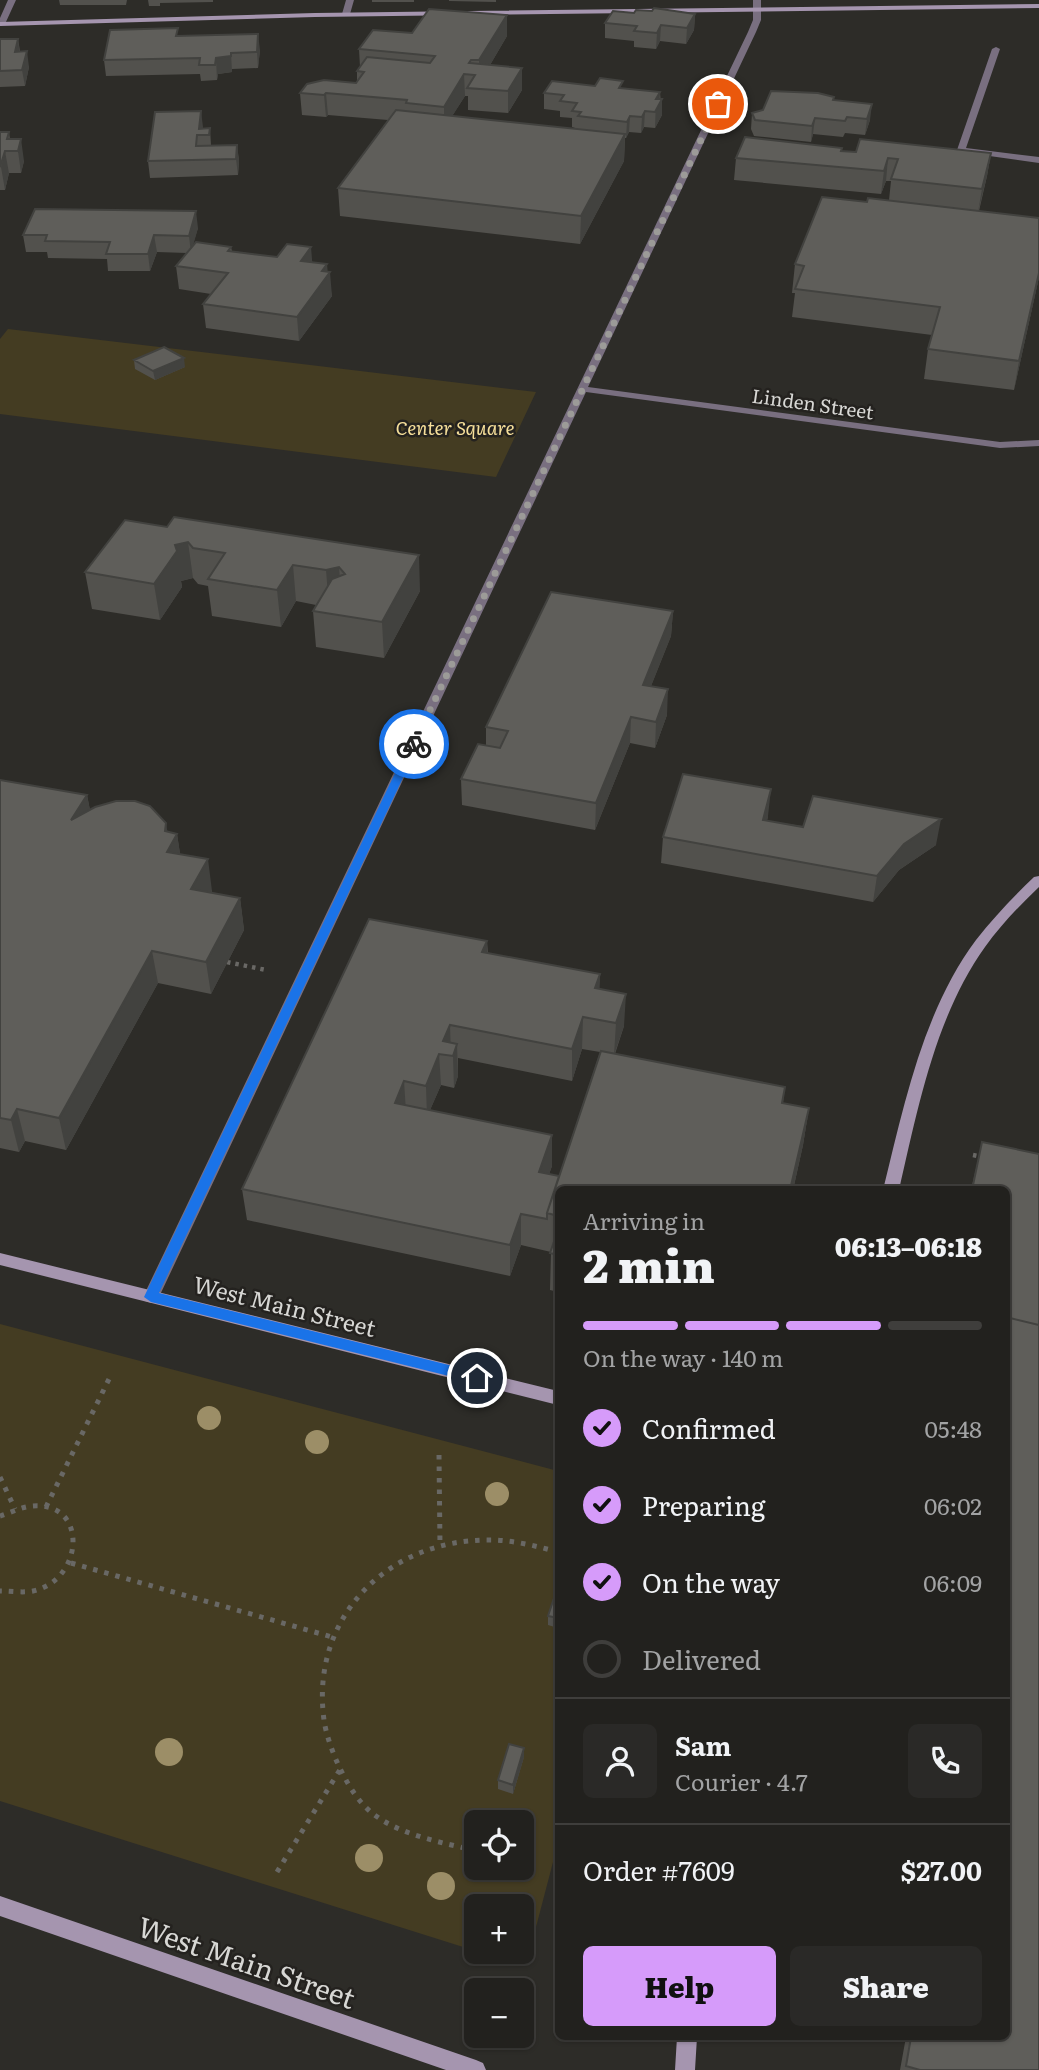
<!DOCTYPE html>
<html lang="en">
<head>
<meta charset="utf-8">
<style>
	:root { --surface:#22211e; --page:#2a2927; --text:#f1f3f6; --muted:#a2a3a4; --line:#3f3e3c; --accent:#d69bfa }
	body { margin:0; font-family:Literata,serif; background:var(--page); color:var(--text); height:100vh; display:flex; flex-direction:column; font-size:26px; white-space:nowrap }
	* { box-sizing:border-box; margin:0 }
	p { font-size:23px; color:var(--muted) }
	.icon { flex:none; width:38px; height:38px; fill:none; stroke:currentColor; stroke-width:2; stroke-linecap:round; stroke-linejoin:round }
	.map { position:relative; flex:1; overflow:hidden }
	.panel { position:absolute; left:555px; top:1186px; width:455px; height:854px; display:flex; flex-direction:column; background:var(--surface); border-radius:10px; box-shadow:0 2px 5px #0004,0 0 0 2px var(--line) }
	.panel>* { flex:none }
	.fabs { position:absolute; left:464px; top:1810px; display:grid; gap:14px }
	.fabs a { display:grid; place-items:center; width:70px; height:70px; border-radius:10px; background:var(--surface); box-shadow:0 2px 5px #0004,0 0 0 2px var(--line); font-size:35px }
	.pin { position:absolute; display:grid; place-items:center; width:60px; height:60px; color:#fff; margin:-30px; border:4px solid #fff; border-radius:50%; box-shadow:0 2px 7px #0007 }
	.courier { position:absolute; display:grid; place-items:center; width:70px; height:70px; margin:-35px; border:5px solid #1a73e8; border-radius:50%; background:#fff; color:#222; box-shadow:0 2px 9px #0007 }
	.headline em { font-style:normal; font-weight:800 }
	.headline div { display:flex; flex-direction:column-reverse }
	.headline { display:flex; align-items:center; justify-content:space-between; height:119px; padding:0 28px }
	h1 { font-size:46px; font-weight:800; line-height:52px }
	.bar { display:grid; grid-template-columns:repeat(4,1fr); gap:10px 7px; align-content:center; height:84px; padding:0 28px }
	.bar i { height:9px; border-radius:5px; background:var(--line) }
	.bar .current { background:var(--accent) }
	.bar p { grid-column:span 4 }
	.line { display:flex; align-items:center; gap:18px; padding:0 28px; border-top:2px solid var(--line) }
	.line div { flex:1 }
	.round { display:grid; place-items:center; flex:none; width:74px; height:74px; border-radius:10px; background:var(--page) }
	ol { padding:0 28px; list-style:none }
	li { display:flex; align-items:center; gap:21px; height:77px }
	li p { margin-inline-start:auto }
	li .icon { padding:7px; border-radius:50%; background:var(--accent); color:#111; stroke-width:4 }
	li:last-child { color:var(--muted) }
	li i { width:38px; height:38px; border:4px solid var(--line); border-radius:50% }
	.action { display:flex; gap:14px; margin-top:auto; padding:14px 28px }
	.action a { flex:1; height:80px; border-radius:10px; background:var(--accent); color:#111; font-size:28px; font-weight:800; line-height:80px; text-align:center }
	.action a+a { background:var(--page); color:var(--text) }
	.map>svg:first-child { display:block }
	.green { fill:#443c22; fill-rule:evenodd }
	.lines { fill:none; stroke-linecap:round; stroke-linejoin:round }
	.path-far1 { stroke:#696865; stroke-width:4.5; stroke-dasharray:3.5 5; stroke-linecap:butt }
	.path { stroke:#696865; stroke-width:5; stroke-dasharray:4.5 7; stroke-linecap:butt }
	.service { fill:#796f80; fill-rule:evenodd }
	.minor { fill:#796f80; fill-rule:evenodd }
	.secondary { fill:#a595af; fill-rule:evenodd }
	.tree { fill:#9c8e67 }
	.wall { fill:#52514d; fill-rule:evenodd }
	.shaded-wall { fill:#42423f }
	.building { fill:#5f5e5a; stroke:#42423f; stroke-width:2 }
	.route { fill:#1a73e8 }
	.done { stroke:#9c9b98; stroke-width:7; stroke-dasharray:0 12.6 }
	.labels { text-anchor:middle; dominant-baseline:central; stroke-width:5; stroke-linejoin:round; paint-order:stroke }
	.far-street-label { font-size:19px; fill:#d7d7d4; stroke:#24221f }
	.far-park-label { font-size:19px; font-style:italic; fill:#f6df9a; stroke:#24221f }
	.street-label { font-size:23px; fill:#d7d7d4; stroke:#24221f }
	.near-street-label { font-size:28px; fill:#d7d7d4; stroke:#24221f }
</style>
</head>
<body>
<div class="map">
<svg width="1039" height="2070" viewBox="0 0 1039 2070">
	<rect width="100%" height="100%" fill="#2d2c28"/>
	<path class="green" d="M 8,329 L 536,392 L 496,477 L 0,414 L 0,339 Z
		M 0,1324 L 558,1471 L 558,1843 L 536,1927 L 522,1942 L 522,1906 L 476,1906 L 476,1951 L 510,1951 L 507,1954 L 479,1952 L 0,1801 ZM 476,1822 L 522,1822 L 522,1867 L 476,1867 Z"/>
	<g class="lines">
		<path class="path-far1" d="M 227,962 L 266,970
			M 973,1155 L 983,1157"/>
		<path class="path" d="M 439,1455 L 440,1546
			M 0,1477 L 15,1509
			M 46,1507 L 112,1373
			M 0,1516 C 10,1513 21,1507 32,1506 C 89,1501 84,1580 33,1591 C 23,1593 10,1591 0,1591
			M 71,1563 L 332,1637
			M 476,1851 C 442,1842 401,1836 372,1813 C 349,1795 328,1748 324,1720 C 310,1617 388,1539 490,1540 C 513,1540 536,1546 558,1552
			M 522,1865 L 527,1867
			M 277,1872 L 341,1768"/>
		<path class="service" d="M 996,47 L 1000,49 L 966,148 L 1039,157 L 1039,163 L 961,152 L 957,150 L 992,49 Z"/>
		<path class="minor" d="M 8,0 L 16,0 L 5,24 L 0,26 L 0,18 Z
			M 346,0 L 354,0 L 350,14 L 346,16 L 342,14 Z
			M 753,0 L 761,0 L 761,20 L 756,32 L 588,387 L 1000,442 L 1039,440 L 1039,446 L 1000,448 L 586,392 L 159,1297 L 157,1301 L 151,1303 L 145,1301 L 143,1297 L 748,32 L 753,20 Z"/>
		<path class="secondary" d="M 1039,4 L 1039,8 L 315,17 L 0,26 L 0,22 L 315,13 Z
			M 1039,876 L 1039,887 C 1019,906 1001,925 985,947 C 935,1017 918,1108 899,1190 L 883,1190 C 904,1105 923,1011 976,940 C 994,917 1013,897 1034,877 Z
			M 0,1253 L 558,1391 L 558,1405 L 0,1265 Z
			M 0,1896 L 476,2060 L 483,2063 L 486,2070 L 446,2070 L 0,1916 Z
			M 677,2037 L 697,2037 L 695,2070 L 675,2070 Z"/>
	</g>
	<g class="tree">
		<circle cx="209" cy="1418" r="12"/>
		<circle cx="317" cy="1442" r="12"/>
		<circle cx="497" cy="1494" r="12"/>
		<circle cx="169" cy="1752" r="14"/>
		<circle cx="369" cy="1858" r="14"/>
		<circle cx="441" cy="1886" r="14"/>
	</g>
	<path class="wall" d="M 59,0 L 127,0 L 126,5 L 60,5 Z
		M 148,0 L 213,0 L 213,2 L 160,3 L 160,6 L 149,6 Z
		M 372,0 L 414,0 L 414,2 L 372,2 Z
		M 449,0 L 496,0 L 496,2 L 449,1 Z
		M 634,13 L 695,14 L 694,30 L 686,44 L 660,41 L 656,49 L 634,47 L 634,41 L 605,38 L 605,23 Z
		M 507,15 L 507,36 L 490,65 L 522,68 L 522,90 L 508,113 L 468,110 L 468,96 L 465,96 L 452,116 L 578,129 L 572,127 L 572,118 L 560,117 L 560,111 L 544,109 L 544,93 L 623,88 L 660,92 L 662,115 L 655,128 L 644,127 L 641,133 L 629,132 L 626,138 L 625,138 L 624,161 L 580,244 L 340,216 L 338,188 L 388,120 L 328,115 L 326,117 L 302,115 L 300,93 L 356,83 L 357,81 L 357,71 L 360,67 L 359,49 L 412,33 Z
		M 178,36 L 260,50 L 258,68 L 232,69 L 232,72 L 218,74 L 217,80 L 201,81 L 200,74 L 106,76 L 104,60 Z
		M 0,39 L 18,39 L 20,51 L 29,67 L 25,86 L 0,87 Z
		M 834,97 L 833,101 L 870,120 L 865,135 L 845,133 L 843,137 L 813,134 L 811,142 L 754,136 L 751,129 L 752,113 Z
		M 202,128 L 210,128 L 211,145 L 237,145 L 239,161 L 238,175 L 150,178 L 148,161 Z
		M 0,132 L 9,132 L 10,139 L 24,161 L 21,173 L 9,173 L 5,190 L 0,190 Z
		M 856,152 L 991,153 L 987,176 L 979,211 L 1039,277 L 1014,390 L 924,379 L 928,349 L 932,335 L 792,317 L 795,293 L 792,293 L 795,264 L 867,202 L 889,200 L 891,181 L 886,181 L 881,194 L 734,180 L 736,158 Z
		M 198,228 L 192,247 L 231,247 L 232,251 L 312,262 L 327,272 L 332,296 L 299,341 L 206,328 L 203,304 L 211,294 L 179,289 L 176,266 L 187,253 L 157,252 L 150,271 L 108,271 L 107,259 L 48,258 L 47,252 L 26,252 L 23,235 Z
		M 134,360 L 185,367 L 155,380 L 135,369 Z
		M 174,517 L 420,591 L 384,658 L 316,647 L 313,611 L 316,605 L 296,601 L 281,627 L 212,616 L 208,586 L 198,584 L 193,578 L 181,581 L 182,587 L 160,620 L 92,609 L 85,572 L 167,527 Z
		M 673,611 L 671,636 L 651,686 L 667,715 L 655,748 L 630,743 L 595,830 L 462,805 L 461,779 L 486,745 L 486,727 Z
		M 0,780 L 87,795 L 90,810 L 177,834 L 180,854 L 212,891 L 211,893 L 240,898 L 244,930 L 211,994 L 158,983 L 66,1150 L 25,1141 L 19,1152 L 0,1148 Z
		M 768,816 L 767,821 L 936,845 L 899,870 L 873,902 L 661,863 L 663,837 Z
		M 487,941 L 488,953 L 600,974 L 599,989 L 624,1026 L 615,1054 L 785,1087 L 783,1103 L 809,1108 L 803,1145 L 793,1190 L 558,1190 L 558,1292 L 550,1290 L 551,1252 L 521,1245 L 510,1276 L 247,1220 L 242,1189 ZM 582,1049 L 600,1052 L 559,1176 L 549,1174 L 552,1166 L 430,1110 L 441,1085 L 454,1088 L 458,1076 L 458,1058 L 572,1081 Z
		M 982,1142 L 1039,1154 L 1039,2070 L 900,2070 L 906,2037 L 1006,2037 L 1006,1190 L 971,1190 Z
		M 558,1586 L 558,1628 L 548,1625 L 548,1616 Z
		M 524,1757 L 513,1794 L 498,1789 L 498,1780 Z"/>
	<path class="shaded-wall" d="M 695,14 L 694,30 L 686,44 L 687,28 Z
		M 507,15 L 507,36 L 480,82 L 479,60 Z
		M 661,25 L 660,41 L 656,49 L 657,33 Z
		M 258,34 L 260,50 L 258,68 L 257,52 Z
		M 18,39 L 20,55 L 15,52 Z
		M 27,51 L 29,67 L 25,86 L 22,70 Z
		M 231,53 L 232,72 L 218,74 L 217,80 L 216,58 Z
		M 522,68 L 522,90 L 508,113 L 508,91 Z
		M 464,74 L 465,96 L 444,129 L 444,107 Z
		M 660,92 L 659,105 L 662,99 L 662,115 L 655,128 L 656,99 Z
		M 326,93 L 328,115 L 326,117 L 324,95 Z
		M 872,104 L 870,120 L 865,135 L 867,119 Z
		M 201,111 L 203,127 L 202,135 L 199,129 Z
		M 645,111 L 644,127 L 641,133 L 642,117 Z
		M 630,116 L 629,132 L 626,138 L 627,122 Z
		M 815,118 L 813,134 L 811,142 L 812,126 Z
		M 625,134 L 624,161 L 580,244 L 581,216 Z
		M 21,139 L 24,161 L 21,173 L 18,151 Z
		M 237,145 L 239,161 L 238,175 L 236,159 Z
		M 5,151 L 9,173 L 5,190 L 1,167 Z
		M 991,153 L 987,176 L 978,212 L 982,189 Z
		M 888,158 L 886,181 L 881,194 L 884,171 Z
		M 196,211 L 198,228 L 191,253 L 189,236 Z
		M 154,235 L 157,252 L 150,271 L 148,254 Z
		M 311,247 L 313,271 L 301,261 Z
		M 327,264 L 328,275 L 330,272 L 332,296 L 299,341 L 297,317 Z
		M 1039,273 L 1039,277 L 1014,390 L 1019,361 Z
		M 184,358 L 185,367 L 155,380 L 153,371 Z
		M 188,542 L 193,578 L 181,581 L 182,587 L 160,620 L 154,584 L 175,545 Z
		M 419,555 L 420,591 L 384,658 L 382,622 Z
		M 293,565 L 296,601 L 281,627 L 277,590 Z
		M 339,567 L 342,604 L 329,607 L 326,570 Z
		M 673,611 L 671,636 L 641,711 L 643,685 Z
		M 668,689 L 667,715 L 655,748 L 656,722 Z
		M 631,717 L 630,743 L 595,830 L 596,803 Z
		M 771,789 L 768,816 L 760,846 L 763,820 Z
		M 87,795 L 93,826 L 71,820 Z
		M 941,819 L 936,845 L 899,870 L 873,902 L 877,876 L 904,844 Z
		M 166,823 L 170,847 L 177,834 L 182,866 L 172,884 L 165,831 Z
		M 208,859 L 212,891 L 196,921 L 191,889 Z
		M 240,898 L 244,930 L 211,994 L 206,962 Z
		M 487,941 L 488,973 L 482,952 Z
		M 152,951 L 158,983 L 66,1150 L 59,1118 Z
		M 600,974 L 599,1005 L 594,1020 L 595,988 Z
		M 626,994 L 624,1026 L 614,1055 L 616,1023 Z
		M 583,1017 L 582,1049 L 572,1081 L 572,1049 Z
		M 450,1025 L 451,1056 L 443,1041 Z
		M 457,1044 L 458,1076 L 454,1088 L 453,1056 Z
		M 439,1054 L 441,1085 L 427,1117 L 426,1086 Z
		M 404,1081 L 406,1112 L 395,1103 Z
		M 809,1108 L 803,1145 L 793,1190 L 790,1190 Z
		M 17,1109 L 25,1141 L 19,1152 L 11,1120 Z
		M 552,1135 L 552,1166 L 539,1203 L 539,1172 Z
		M 521,1214 L 521,1245 L 510,1276 L 510,1245 Z
		M 524,1748 L 524,1757 L 513,1794 L 513,1785 Z"/>
	<path class="building" d="M 654,8 L 695,14 L 687,28 L 661,25 L 657,33 L 634,31 L 637,26 L 605,23 L 613,11 L 634,13 L 636,10 L 652,11 Z
		M 429,9 L 507,15 L 479,60 L 471,60 L 469,63 L 522,68 L 508,91 L 467,88 L 475,75 L 464,74 L 444,107 L 406,103 L 407,100 L 326,93 L 324,95 L 300,93 L 307,84 L 324,80 L 356,83 L 364,72 L 357,71 L 367,57 L 430,63 L 435,56 L 359,49 L 373,30 L 412,33 Z
		M 178,28 L 176,36 L 258,34 L 257,52 L 231,53 L 231,56 L 216,58 L 215,65 L 199,65 L 200,58 L 104,60 L 110,30 Z
		M 0,39 L 18,39 L 15,52 L 27,51 L 22,70 L 0,71 Z
		M 600,78 L 623,81 L 619,88 L 660,92 L 656,99 L 662,99 L 655,112 L 645,111 L 642,117 L 630,116 L 627,122 L 578,116 L 581,112 L 572,111 L 577,103 L 560,101 L 564,95 L 544,93 L 552,81 L 595,86 Z
		M 771,91 L 818,93 L 834,97 L 833,100 L 872,104 L 867,119 L 847,117 L 845,121 L 815,118 L 812,126 L 755,120 L 752,113 L 763,110 Z
		M 396,110 L 625,134 L 581,216 L 338,188 Z
		M 201,111 L 199,129 L 210,128 L 209,135 L 197,135 L 196,146 L 237,145 L 236,159 L 148,161 L 155,112 Z
		M 0,132 L 9,132 L 7,139 L 21,139 L 18,151 L 5,151 L 0,167 Z
		M 745,137 L 842,148 L 841,151 L 856,152 L 860,139 L 991,153 L 982,189 L 891,179 L 898,159 L 888,158 L 884,171 L 736,158 Z
		M 822,197 L 867,202 L 868,198 L 1039,218 L 1039,273 L 1019,361 L 928,349 L 940,307 L 795,289 L 804,266 L 795,264 Z
		M 35,209 L 196,211 L 189,236 L 154,235 L 148,254 L 106,254 L 110,242 L 45,241 L 47,235 L 23,235 Z
		M 196,242 L 231,247 L 228,251 L 277,257 L 287,244 L 311,247 L 301,261 L 327,264 L 322,271 L 330,272 L 297,317 L 203,304 L 228,273 L 176,266 Z
		M 164,347 L 184,358 L 153,371 L 134,360 Z
		M 174,517 L 419,555 L 382,622 L 313,611 L 332,579 L 345,574 L 339,567 L 326,570 L 293,565 L 277,590 L 208,579 L 225,553 L 193,548 L 188,542 L 175,545 L 177,551 L 154,584 L 85,572 L 125,520 L 167,527 Z
		M 551,592 L 673,611 L 643,685 L 668,689 L 656,722 L 631,717 L 596,803 L 461,779 L 478,744 L 500,748 L 508,731 L 486,727 Z
		M 683,774 L 771,789 L 763,820 L 803,827 L 813,796 L 941,819 L 904,844 L 877,876 L 663,837 Z
		M 0,780 L 87,795 L 71,820 L 95,807 L 116,801 L 135,801 L 150,806 L 166,823 L 165,831 L 177,834 L 167,852 L 208,859 L 191,889 L 240,898 L 206,962 L 152,951 L 59,1118 L 17,1109 L 11,1120 L 0,1118 Z
		M 369,919 L 487,941 L 482,952 L 600,974 L 595,988 L 626,994 L 616,1023 L 583,1017 L 572,1049 L 450,1025 L 443,1041 L 457,1044 L 453,1056 L 439,1054 L 426,1086 L 404,1081 L 395,1103 L 552,1135 L 539,1172 L 559,1176 L 547,1213 L 547,1219 L 521,1214 L 510,1245 L 242,1189 Z
		M 601,1051 L 785,1087 L 782,1103 L 809,1108 L 790,1190 L 558,1190 L 558,1216 L 547,1213 Z
		M 982,1142 L 1039,1154 L 1039,1325 L 1006,1317 L 1006,1190 L 972,1190 Z
		M 558,1230 L 558,1255 L 550,1253 Z
		M 1006,1317 L 1039,1325 L 1039,2070 L 920,2070 L 906,2066 L 911,2037 L 1006,2037 Z
		M 558,1586 L 558,1618 L 548,1616 Z
		M 509,1744 L 524,1748 L 513,1785 L 498,1780 Z"/>
	<path class="route" d="M 414,740 L 419,744 L 159,1293 L 477,1372 L 483,1378 L 477,1383 L 151,1302 L 144,1297 L 409,744 Z"/>
	<g class="lines">
		<path class="done" d="M 414,744 L 718,104"/>
	</g>
	<g class="labels">
		<g class="far-street-label">
			<text transform="translate(813 403) rotate(8)">Linden Street</text>
		</g>
		<g class="far-park-label">
			<text x="455" y="427">Center Square</text>
		</g>
		<g class="street-label">
			<text transform="translate(285 1305) rotate(14)">West Main Street</text>
		</g>
		<g class="near-street-label">
			<text transform="translate(247 1961) rotate(19)">West Main Street</text>
		</g>
	</g>
</svg>
<div class="fabs">
<a><svg class="icon" aria-label="locate" viewBox="0 0 24 24"><circle cx="12" cy="12" r="6"/><path d="M12 2v4M12 18v4M2 12h4M18 12h4"/></svg></a>
<a>+</a>
<a>−</a>
</div>
<div class="pin" style="left:718px;top:104px;background:#ea580c"><svg class="icon" aria-label="bag" viewBox="0 0 24 24"><path d="M5 8h14l-1 12H6zM9 8a3 3 0 0 1 6 0"/></svg></div>
<div class="pin" style="left:477px;top:1378px;background:#1f2937"><svg class="icon" aria-label="home" viewBox="0 0 24 24"><path d="M3 11l9-7 9 7M6 9v11h12V9"/></svg></div>
<div class="courier" style="left:414px;top:744px"><svg class="icon" aria-label="bike" viewBox="0 0 24 24"><circle cx="6" cy="16" r="4"/><circle cx="18" cy="16" r="4"/><path d="M6 16l4-8h5l3 8M10 8l3 8H6M13 5h3"/></svg></div>
<section class="panel">
<div class="headline"><div><h1>2 min</h1><p>Arriving in</p></div><em>06:13–06:18</em></div>
<div class="bar"><i class="current"></i><i class="current"></i><i class="current"></i><i></i><p>On the way · 140 m</p></div>
<ol>
<li><svg class="icon" aria-label="check" viewBox="0 0 24 24"><path d="M5 12l5 5 9-10"/></svg>Confirmed<p>05:48</p></li>
<li><svg class="icon" aria-label="check" viewBox="0 0 24 24"><path d="M5 12l5 5 9-10"/></svg>Preparing<p>06:02</p></li>
<li><svg class="icon" aria-label="check" viewBox="0 0 24 24"><path d="M5 12l5 5 9-10"/></svg>On the way<p>06:09</p></li>
<li><i></i>Delivered</li>
</ol>
<div class="line" style="height:126px"><a class="round"><svg class="icon" aria-label="person" viewBox="0 0 24 24"><circle cx="12" cy="8" r="4"/><path d="M4 21q1-7 8-7t8 7"/></svg></a><div><b>Sam</b><p>Courier · 4.7</p></div><a class="round"><svg class="icon" aria-label="phone" viewBox="0 0 24 24"><path d="M5 4h4l2 5-3 2q2 4 5 5l2-3 5 2v4C11 20 4 13 5 4z"/></svg></a></div>
<div class="line" style="height:91px"><div>Order #7609</div><b>$27.00</b></div>
<div class="action"><a>Help</a><a>Share</a></div>
</section>
</div>
</body>
</html>
